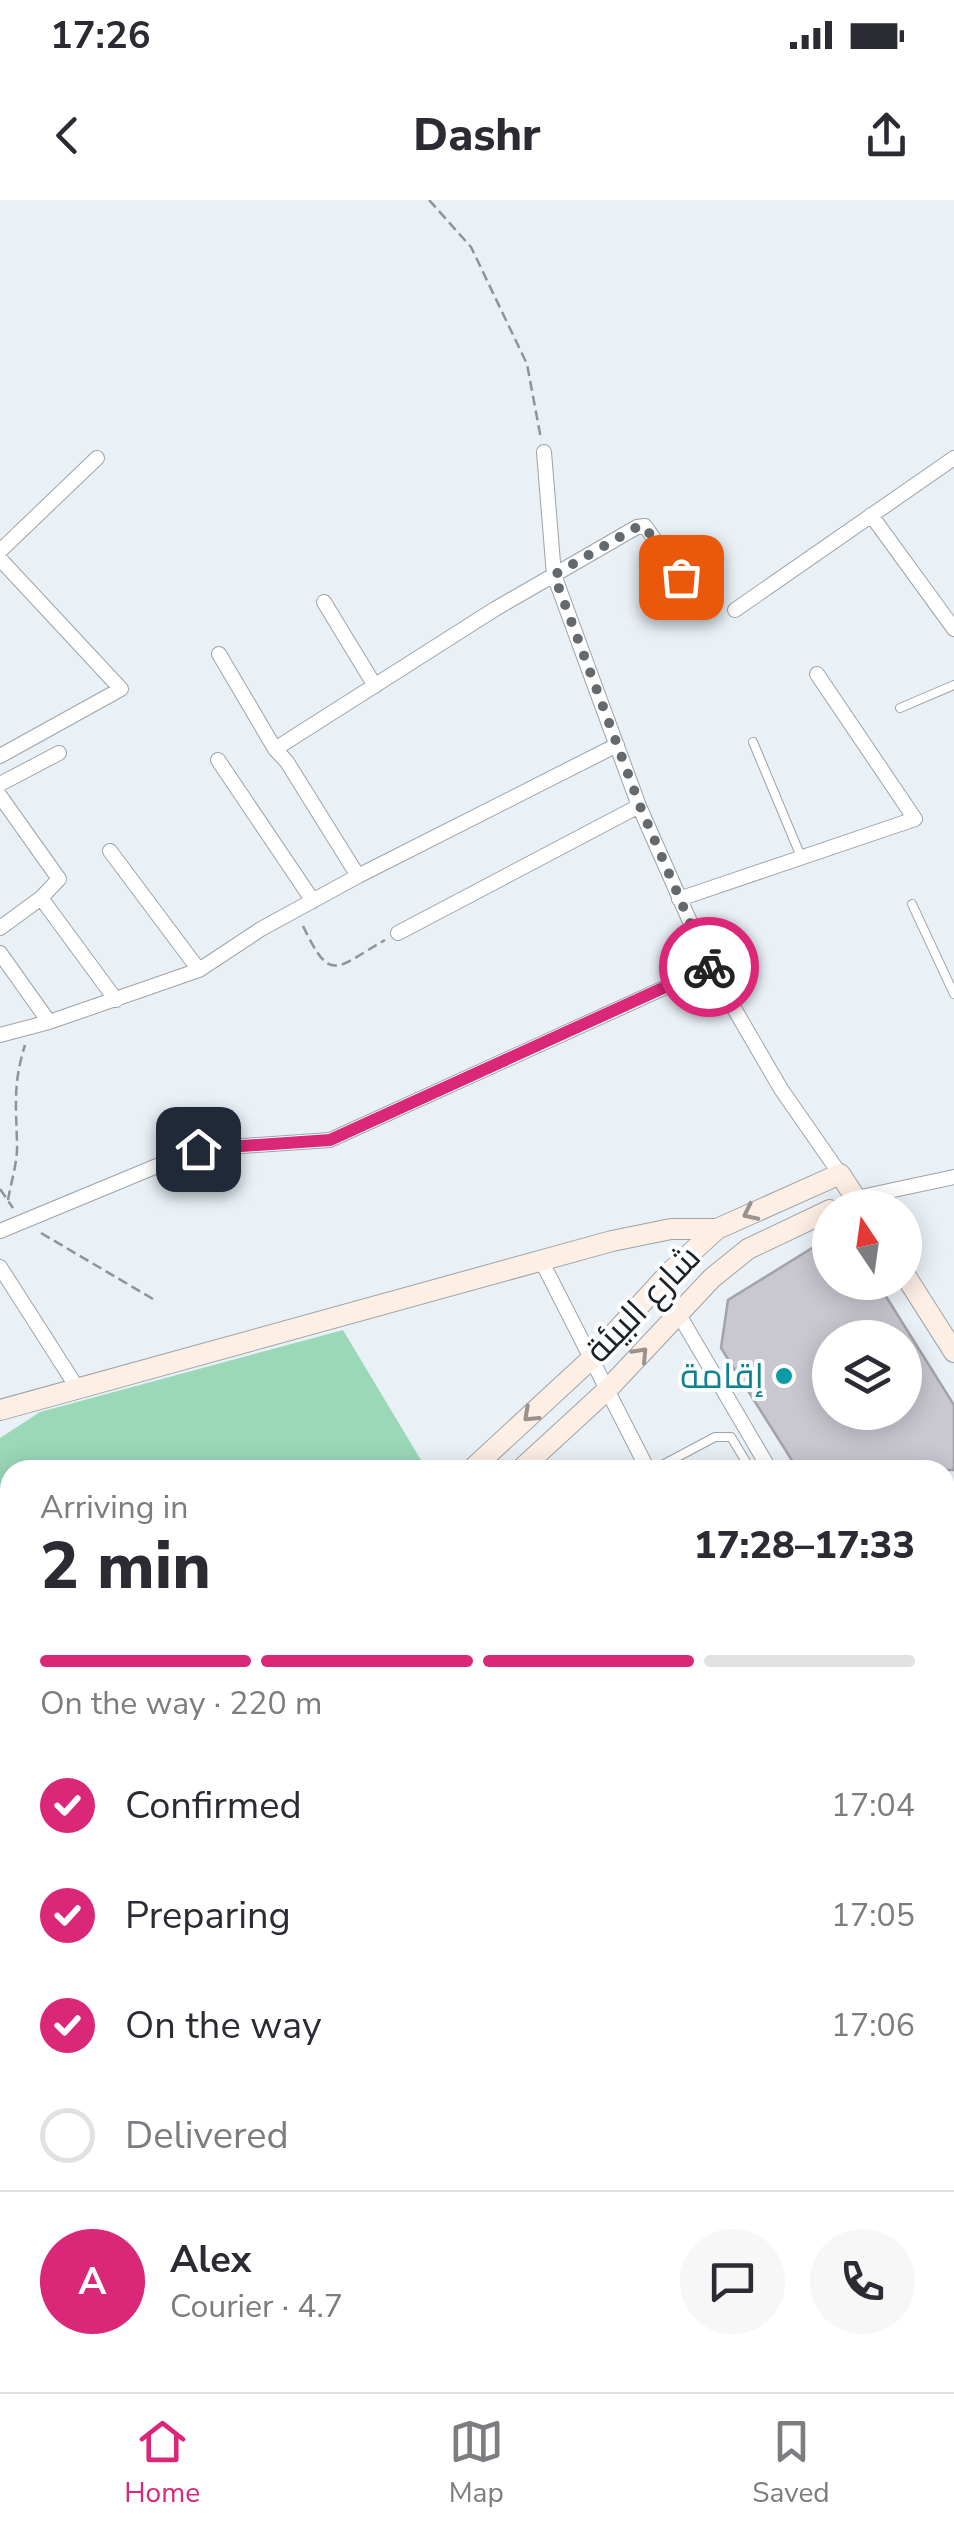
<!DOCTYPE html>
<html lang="en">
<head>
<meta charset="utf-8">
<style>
	:root { --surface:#fff; --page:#f7f7f7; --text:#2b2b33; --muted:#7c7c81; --line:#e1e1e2; --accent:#db2777 }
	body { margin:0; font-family:"Nunito Sans",Cairo,sans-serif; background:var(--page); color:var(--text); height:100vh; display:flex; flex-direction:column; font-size:38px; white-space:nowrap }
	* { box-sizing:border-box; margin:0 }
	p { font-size:32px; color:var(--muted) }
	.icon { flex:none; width:55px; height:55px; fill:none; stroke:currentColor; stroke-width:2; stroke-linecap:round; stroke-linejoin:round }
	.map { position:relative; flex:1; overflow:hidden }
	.sheet { position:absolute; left:0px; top:1260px; width:955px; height:932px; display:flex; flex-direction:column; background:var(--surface); border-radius:30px 30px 0 0; box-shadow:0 5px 25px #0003 }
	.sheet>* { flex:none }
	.needle { width:65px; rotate:347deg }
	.buttons { position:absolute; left:812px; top:990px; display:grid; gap:20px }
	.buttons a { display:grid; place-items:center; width:110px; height:110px; border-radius:50%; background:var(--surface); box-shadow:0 5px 25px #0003; font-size:50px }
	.pin { position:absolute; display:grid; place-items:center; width:85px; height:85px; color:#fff; margin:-42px; border-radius:20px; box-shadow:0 5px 15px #0006 }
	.courier { position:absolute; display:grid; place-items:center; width:100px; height:100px; margin:-50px; border:8px solid #db2777; border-radius:50%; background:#fff; color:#222; box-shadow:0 2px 12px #0007 }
	.head em { font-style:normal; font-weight:800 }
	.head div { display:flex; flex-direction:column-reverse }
	.head { display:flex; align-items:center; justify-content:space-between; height:170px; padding:0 40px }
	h1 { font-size:65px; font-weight:800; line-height:75px }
	.bar { display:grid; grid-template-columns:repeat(4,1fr); gap:15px 10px; align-content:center; height:120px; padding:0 40px }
	.bar i { height:12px; border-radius:8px; background:var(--line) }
	.bar .selected { background:var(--accent) }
	.bar p { grid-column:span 4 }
	.line { display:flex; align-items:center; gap:25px; padding:0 40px; border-top:2px solid var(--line) }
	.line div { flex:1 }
	.round { display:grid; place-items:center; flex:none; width:105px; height:105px; border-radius:52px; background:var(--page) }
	ol { padding:0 40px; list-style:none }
	li { display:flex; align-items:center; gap:30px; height:110px }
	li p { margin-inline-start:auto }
	li .icon { padding:10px; border-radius:50%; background:var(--accent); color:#fff; stroke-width:4 }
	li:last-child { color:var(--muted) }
	li i { width:55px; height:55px; border:5px solid var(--line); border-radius:50% }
	.status { display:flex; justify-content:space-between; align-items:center; height:70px; padding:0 50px; background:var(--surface); direction:ltr }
	.status svg { height:28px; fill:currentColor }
	header { display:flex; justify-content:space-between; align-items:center; height:130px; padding:0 40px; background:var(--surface); font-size:45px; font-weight:800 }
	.tab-bar { display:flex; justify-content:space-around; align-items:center; height:140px; border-top:2px solid var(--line); background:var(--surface); font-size:28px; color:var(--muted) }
	.tab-bar a { display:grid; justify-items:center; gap:5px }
	.tab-bar .selected { color:var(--accent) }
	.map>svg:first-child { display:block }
	.green { fill:#9ad8b8 }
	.building { fill:#c9c8d1; stroke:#a3a2ab; stroke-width:2.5; fill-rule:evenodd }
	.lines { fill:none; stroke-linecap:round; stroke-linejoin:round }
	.lane-casing { stroke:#9ca3a9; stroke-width:10 }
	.street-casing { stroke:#9ca3a9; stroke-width:16 }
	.secondary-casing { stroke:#9ca3a9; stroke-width:22 }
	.path { stroke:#8e9498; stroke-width:2.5; stroke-dasharray:10 5; stroke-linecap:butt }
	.lane { stroke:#fff; stroke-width:8 }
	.street { stroke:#fff; stroke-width:14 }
	.secondary { stroke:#feefe4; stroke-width:20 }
	.oneway { stroke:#99928d }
	.done { stroke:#64696d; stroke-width:10; stroke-dasharray:0 18 }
	.route { stroke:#db2777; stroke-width:12 }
	.culture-dot { fill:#0f9aa8; stroke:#fcfdff; stroke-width:4 }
	.labels { text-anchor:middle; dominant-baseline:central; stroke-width:8; stroke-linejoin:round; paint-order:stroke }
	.street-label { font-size:35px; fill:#1d2022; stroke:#fcfdff }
	.culture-label { font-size:35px; fill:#0d838f; stroke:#fcfdff; text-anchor:end }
</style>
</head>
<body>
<div class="status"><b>17:26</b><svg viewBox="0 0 49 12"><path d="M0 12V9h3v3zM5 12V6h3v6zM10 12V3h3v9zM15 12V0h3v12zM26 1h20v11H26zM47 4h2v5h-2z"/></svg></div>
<header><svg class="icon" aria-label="back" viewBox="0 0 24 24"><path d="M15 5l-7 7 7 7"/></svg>Dashr<svg class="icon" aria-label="share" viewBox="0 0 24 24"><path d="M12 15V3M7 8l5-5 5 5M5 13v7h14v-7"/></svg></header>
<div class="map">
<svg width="954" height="2192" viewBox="0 0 954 2192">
	<rect width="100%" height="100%" fill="#e9f1f7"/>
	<path class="green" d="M 343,1130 L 427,1270 L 10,1270 L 10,1351 L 0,1338 L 0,1238 L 40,1212 Z"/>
	<path class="building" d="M 830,1037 L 830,1082 L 877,1082 L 954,1205 L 954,1270 L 798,1270 L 721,1148 L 728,1100 ZM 830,1138 L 905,1138 L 905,1212 L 830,1212 Z"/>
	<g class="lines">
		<g class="lane-casing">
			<path id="lane" d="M 900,508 L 954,485
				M 753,542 L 802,659
				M 912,704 L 954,794
				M 653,1270 L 715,1237 L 731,1237 L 751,1270
				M 945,1571 L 954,1565"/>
		</g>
		<g class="street-casing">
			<path id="street" d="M 544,252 L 554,375 L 639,606 L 710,767 L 781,889 L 840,974
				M 871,315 L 954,429
				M 0,351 L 97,258
				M 0,359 L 121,489 L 0,556
				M 324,402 L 375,486
				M 735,410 L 954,258
				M 219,454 L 275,549
				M 218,560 L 313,701
				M 0,584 L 59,553
				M 0,596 L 59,679 L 41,698 L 0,728
				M 110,651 L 199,770
				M 358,676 L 287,562 L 275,549 L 495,409 L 637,327 L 645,326 L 681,377
				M 41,698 L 116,800
				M 679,699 L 915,619 L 817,474
				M 398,733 L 639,606
				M 0,753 L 49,822
				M 0,835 L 49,822 L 199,770 L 261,729 L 358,676 L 617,545
				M 856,998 L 954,977
				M 0,1031 L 198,949 L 330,940 L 710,767
				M 541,1060 L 648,1270
				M 0,1067 L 78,1189
				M 678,1113 L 770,1270
				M 945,1312 L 954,1306
				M 945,1330 L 954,1324
				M 0,1359 L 10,1372
				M 0,1505 L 10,1497
				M 945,1620 L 954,1613
				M 945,1758 L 954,1751
				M 945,1771 L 954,1781
				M 0,1799 L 10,1812
				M 0,1903 L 10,1894
				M 0,2053 L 10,2060
				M 945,2145 L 954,2138
				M 124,2182 L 131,2192
				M 317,2182 L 324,2192
				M 630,2182 L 654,2190 L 698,2182
				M 754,2182 L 762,2192
				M 396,2192 L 408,2182
				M 883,2192 L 896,2182"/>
		</g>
		<g class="secondary-casing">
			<path id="secondary" d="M 905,1075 L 954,1152
				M 0,1210 L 612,1041 L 671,1029 L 717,1029
				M 471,1270 L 590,1160 L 670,1072 L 717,1029 L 840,974 L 862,1008
				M 520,1270 L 606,1191 L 712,1078 L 748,1049 L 830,1010
				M 0,1687 L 10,1679
				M 0,1726 L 10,1718"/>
		</g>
		<path class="path" d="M 429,0 L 471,47 L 527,164 L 541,239
			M 303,726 C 331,784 334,769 385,740
			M 0,989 L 13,1008
			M 8,1000 C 11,982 18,961 17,943 C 16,905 13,883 25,845
			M 41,1033 L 153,1099
			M 68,2192 L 79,2182"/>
		<use href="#lane" class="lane"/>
		<use href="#street" class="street"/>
		<use href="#secondary" class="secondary"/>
	</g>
	<defs><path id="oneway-chevron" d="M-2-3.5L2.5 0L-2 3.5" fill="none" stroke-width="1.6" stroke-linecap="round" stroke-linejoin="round" transform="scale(2.5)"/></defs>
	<g class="oneway">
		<use href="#oneway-chevron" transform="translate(750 1013) rotate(154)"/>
		<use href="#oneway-chevron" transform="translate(641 1154) rotate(-47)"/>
		<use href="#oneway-chevron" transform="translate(530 1215) rotate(137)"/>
	</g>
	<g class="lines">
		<path class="done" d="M 681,377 L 644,326 L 637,327 L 554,375 L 640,606 L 709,767"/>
		<path class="route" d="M 198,949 L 330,940 L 709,767"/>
	</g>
	<circle class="culture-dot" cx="784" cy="1176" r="10"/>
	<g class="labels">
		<g class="street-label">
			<text transform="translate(643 1104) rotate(-46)">شارع البيئة</text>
		</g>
		<g class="culture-label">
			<text x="764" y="1176">إقامة</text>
		</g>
	</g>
</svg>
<div class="buttons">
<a><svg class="needle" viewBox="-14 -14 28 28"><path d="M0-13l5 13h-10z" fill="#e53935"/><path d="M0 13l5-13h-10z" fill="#7c7c81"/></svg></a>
<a><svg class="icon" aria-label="layers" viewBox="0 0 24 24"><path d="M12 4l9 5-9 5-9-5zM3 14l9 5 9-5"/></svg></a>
</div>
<div class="pin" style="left:681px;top:377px;background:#ea580c"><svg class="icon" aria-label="bag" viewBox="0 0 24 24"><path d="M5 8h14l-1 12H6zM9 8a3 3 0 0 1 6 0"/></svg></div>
<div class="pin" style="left:198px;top:949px;background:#1f2937"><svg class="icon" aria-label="home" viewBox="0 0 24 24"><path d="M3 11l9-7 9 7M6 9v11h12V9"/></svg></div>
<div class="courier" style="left:709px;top:767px"><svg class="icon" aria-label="bike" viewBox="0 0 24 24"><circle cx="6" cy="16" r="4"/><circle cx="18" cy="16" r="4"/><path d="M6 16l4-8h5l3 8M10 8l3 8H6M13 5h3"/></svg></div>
<section class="sheet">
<div class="head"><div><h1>2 min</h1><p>Arriving in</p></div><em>17:28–17:33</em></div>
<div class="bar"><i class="selected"></i><i class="selected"></i><i class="selected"></i><i></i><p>On the way · 220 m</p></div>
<ol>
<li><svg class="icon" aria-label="check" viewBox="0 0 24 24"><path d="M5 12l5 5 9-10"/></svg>Confirmed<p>17:04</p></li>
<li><svg class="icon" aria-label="check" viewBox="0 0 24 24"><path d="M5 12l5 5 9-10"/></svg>Preparing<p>17:05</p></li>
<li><svg class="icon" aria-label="check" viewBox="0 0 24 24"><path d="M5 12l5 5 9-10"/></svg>On the way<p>17:06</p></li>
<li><i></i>Delivered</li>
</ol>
<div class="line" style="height:180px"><b class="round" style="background:var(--accent);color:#fff">A</b><div><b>Alex</b><p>Courier · 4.7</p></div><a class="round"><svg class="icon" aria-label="chat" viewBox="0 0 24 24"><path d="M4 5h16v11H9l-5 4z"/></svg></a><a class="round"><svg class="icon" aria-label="phone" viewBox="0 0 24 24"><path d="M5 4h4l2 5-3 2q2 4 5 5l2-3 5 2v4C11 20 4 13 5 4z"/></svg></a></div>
</section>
</div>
<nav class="tab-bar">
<a class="selected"><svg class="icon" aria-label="home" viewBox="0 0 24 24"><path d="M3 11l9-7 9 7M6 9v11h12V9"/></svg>Home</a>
<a><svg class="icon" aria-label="map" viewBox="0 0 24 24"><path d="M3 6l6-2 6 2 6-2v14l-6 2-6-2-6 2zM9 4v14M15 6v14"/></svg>Map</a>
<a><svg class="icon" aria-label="saved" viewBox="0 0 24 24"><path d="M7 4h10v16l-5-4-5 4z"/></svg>Saved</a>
</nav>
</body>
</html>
